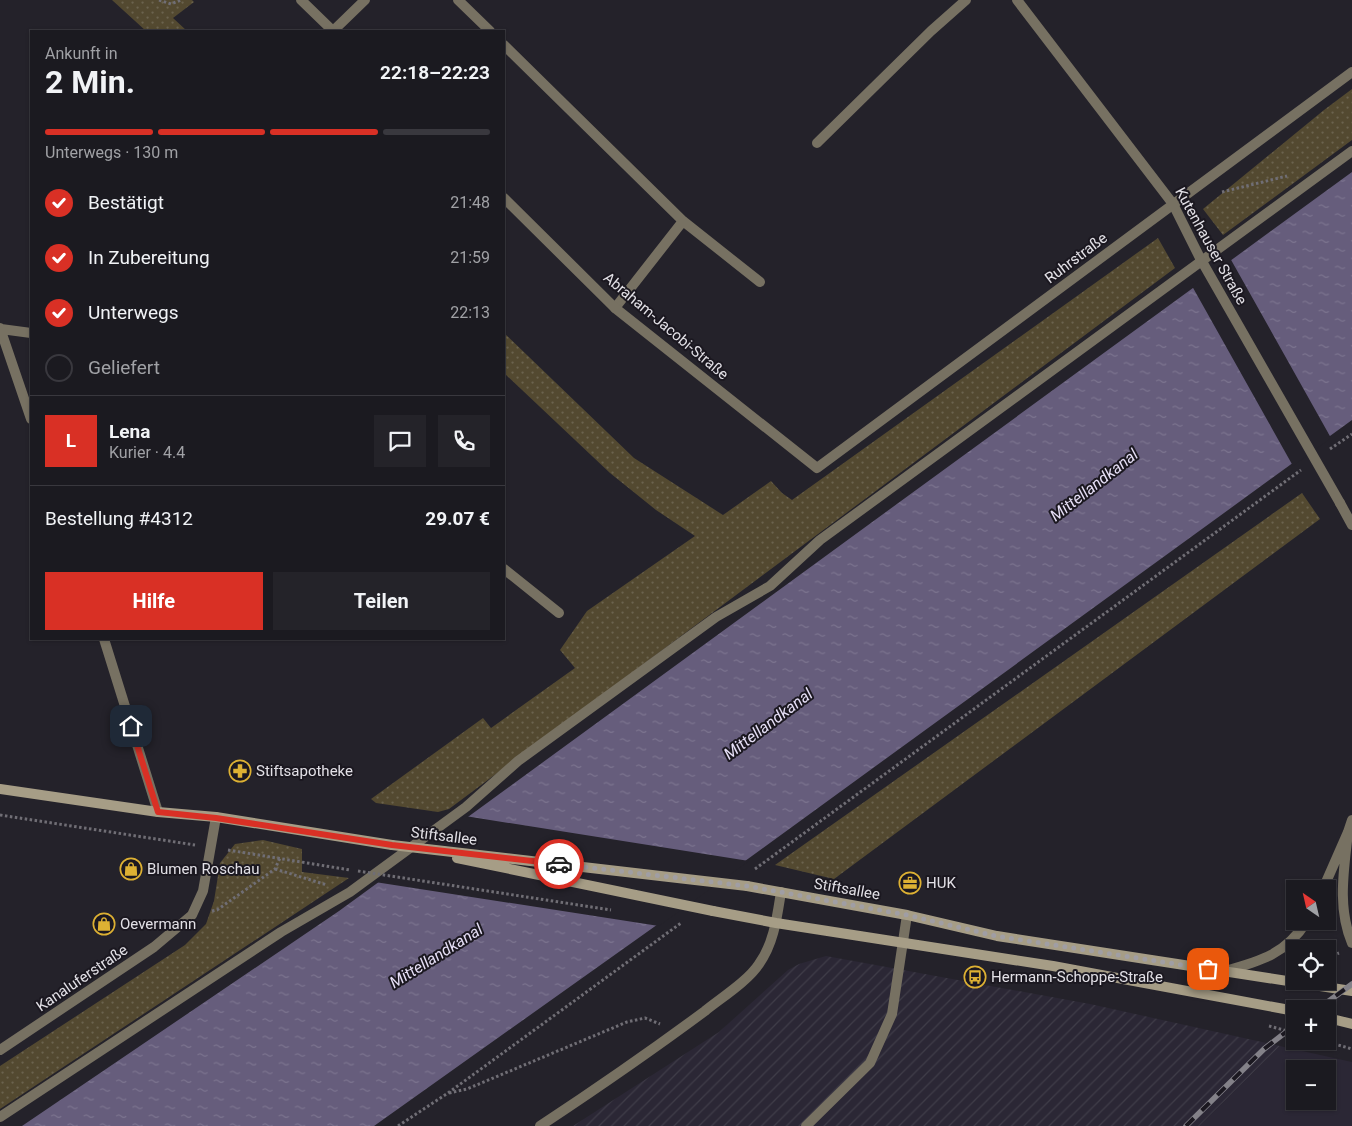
<!DOCTYPE html>
<html lang="de">
<head>
<meta charset="utf-8">
<style>
	:root { --surface:#1b1a20; --page:#242329; --text:#f1f3f6; --muted:#a0a1a5; --line:#39383e; --accent:#d93025 }
	body { margin:0; font-family:Roboto,sans-serif; background:var(--page); color:var(--text); height:100vh; display:flex; flex-direction:column; font-size:19px; white-space:nowrap }
	* { box-sizing:border-box; margin:0 }
	p { font-size:16px; color:var(--muted) }
	.icon { flex:none; width:28px; height:28px; fill:none; stroke:currentColor; stroke-width:2; stroke-linecap:round; stroke-linejoin:round }
	.map { position:relative; flex:1; overflow:hidden }
	.drawer { position:absolute; left:30px; top:30px; width:475px; height:610px; display:flex; flex-direction:column; background:var(--surface); border-radius:0px; box-shadow:0 1px 4px #0004,0 0 0 1px var(--line) }
	.drawer>* { flex:none }
	.needle { width:32px; rotate:326deg }
	.fabs { position:absolute; left:1286px; top:880px; display:grid; gap:10px }
	.fabs a { display:grid; place-items:center; width:50px; height:50px; border-radius:0px; background:var(--surface); box-shadow:0 1px 4px #0004,0 0 0 1px var(--line); font-size:25px }
	.pin { position:absolute; display:grid; place-items:center; width:42px; height:42px; color:#fff; margin:-21px; border-radius:10px; box-shadow:0 2px 8px #0006 }
	.courier { position:absolute; display:grid; place-items:center; width:50px; height:50px; margin:-25px; border:4px solid #d93025; border-radius:50%; background:#fff; color:#222; box-shadow:0 1px 6px #0007 }
	.overview em { font-style:normal; font-weight:700 }
	.overview div { display:flex; flex-direction:column-reverse }
	.overview { display:flex; align-items:center; justify-content:space-between; height:85px; padding:0 15px }
	h1 { font-size:32px; font-weight:700; line-height:38px }
	.bar { display:grid; grid-template-columns:repeat(4,1fr); gap:8px 5px; align-content:center; height:60px; padding:0 15px }
	.bar i { height:6px; border-radius:4px; background:var(--line) }
	.bar .selected { background:var(--accent) }
	.bar p { grid-column:span 4 }
	.line { display:flex; align-items:center; gap:12px; padding:0 15px; border-top:1px solid var(--line) }
	.line div { flex:1 }
	.round { display:grid; place-items:center; flex:none; width:52px; height:52px; border-radius:0px; background:var(--page) }
	ol { padding:0 15px; list-style:none }
	li { display:flex; align-items:center; gap:15px; height:55px }
	li p { margin-inline-start:auto }
	li .icon { padding:5px; border-radius:50%; background:var(--accent); color:#fff; stroke-width:4 }
	li:last-child { color:var(--muted) }
	li i { width:28px; height:28px; border:2px solid var(--line); border-radius:50% }
	.action { display:flex; gap:10px; margin-top:auto; padding:10px 15px }
	.action a { flex:1; height:58px; border-radius:0px; background:var(--accent); color:#fff; font-size:20px; font-weight:700; line-height:58px; text-align:center }
	.action a+a { background:var(--page); color:var(--text) }
	.map>svg:first-child { display:block }
	.built { fill:#2b2735; fill-rule:evenodd }
	.industrial { fill:url(#industrial-furrows) }
	.grass { fill:url(#grass-dots) }
	.water { fill:url(#water-ripples) }
	.pier { fill:#24222a }
	.lines { fill:none; stroke-linecap:round; stroke-linejoin:round }
	.path { stroke:#706e75; stroke-width:3; stroke-dasharray:2.5 2.5; stroke-linecap:butt }
	.service { stroke:#777162; stroke-width:10 }
	.minor { stroke:#777162; stroke-width:10 }
	.tertiary { stroke:#777162; stroke-width:10 }
	.secondary { stroke:#a69d86; stroke-width:10 }
	.rail-casing { stroke:#838188; stroke-width:5.5 }
	.rail { stroke:#1b1820; stroke-width:4; stroke-dasharray:11; stroke-linecap:butt }
	.path-bridge { stroke:#706e75; stroke-width:3; stroke-dasharray:2.5 2.5; stroke-linecap:butt }
	.tertiary-bridge { stroke:#777162; stroke-width:10 }
	.secondary-bridge { stroke:#a69d86; stroke-width:10 }
	.done { stroke:#a09ea4; stroke-width:5; stroke-dasharray:0 9 }
	.route { stroke:#d93025; stroke-width:6 }
	.labels { text-anchor:middle; dominant-baseline:central; stroke-width:4; stroke-linejoin:round; paint-order:stroke }
	.street-label { font-size:15px; fill:#e2e0e6; stroke:#1b1820 }
	.poi-label { font-size:15px; fill:#e2e0e6; stroke:#1b1820; text-anchor:start }
	.water-label { font-size:16px; font-style:italic; fill:#e7e0f7; stroke:#1b1820 }
</style>
</head>
<body>
<div class="map">
<svg width="1352" height="1126" viewBox="0 0 1352 1126">
	<defs>
		<pattern id="industrial-furrows" width="10" height="10" patternUnits="userSpaceOnUse" patternTransform="scale(1.25)"><rect width="10" height="10" fill="#2b2735"/><path d="M-1 1l2-2M0 10L10 0M9 11l2-2" fill="none" stroke="#3f3c48"/></pattern>
		<pattern id="grass-dots" width="8" height="8" patternUnits="userSpaceOnUse" patternTransform="scale(1.25)"><rect width="8" height="8" fill="#534930"/><path d="M2 2h.1M6 6h.1" fill="none" stroke="#6b634e" stroke-width="1.8" stroke-linecap="round"/></pattern>
		<pattern id="water-ripples" width="26" height="14" patternUnits="userSpaceOnUse" patternTransform="scale(1.25)"><rect width="26" height="14" fill="#665d7c"/><path d="M2 4q2-2 4 0t4 0M15 11q2-2 4 0t4 0" fill="none" stroke="#7c748f"/></pattern>
	</defs>
	<rect width="100%" height="100%" fill="#24222a"/>
	<path class="built" d="M 1280,1046 L 1352,1062 L 1352,1126 L 1199,1126 ZM 1295,1069 L 1328,1069 L 1328,1101 L 1295,1101 Z"/>
	<path class="industrial" d="M 826,956 L 1090,1004 L 1280,1046 L 1199,1126 L 573,1126 L 719,1032 L 788,970 L 799,964 Z"/>
	<path class="grass" d="M 112,0 L 192,0 L 194,2 L 173,18 L 187,31 L 146,31 Z
		M 1352,89 L 1352,140 L 1223,235 L 1203,209 L 1324,110 Z
		M 1158,238 L 1175,268 L 449,809 L 438,812 L 376,803 L 371,799 L 483,718 L 491,728 L 575,668 L 560,650 L 587,611 L 695,536 L 656,510 L 610,473 L 504,373 L 504,333 L 634,458 L 723,515 L 771,481 L 782,493 L 792,500 Z
		M 1302,493 L 1320,519 L 834,879 L 775,865 Z
		M 263,840 L 302,849 L 302,872 L 349,878 L 0,1109 L 0,1066 L 185,945 L 206,924 L 214,901 L 220,863 L 235,844 Z"/>
	<path class="water" d="M 1352,172 L 1352,420 L 661,922 L 374,1126 L 22,1126 L 339,911 Z"/>
	<path class="pier" d="M 1230,258 L 1331,438 L 1293,466 L 1192,286 Z
		M 465,816 L 749,861 L 659,926 L 375,882 Z"/>
	<g class="lines">
		<path class="path" d="M 159,0 L 171,4 L 181,0
			M 1222,192 L 1287,176
			M 1330,449 L 1352,434
			M 0,815 L 195,845
			M 228,850 L 350,870
			M 275,869 L 327,885
			M 755,869 L 1301,470
			M 212,911 L 217,910 L 275,869 L 280,858
			M 1328,957 L 1339,953
			M 1269,1026 L 1295,1033
			M 1324,1041 L 1352,1049
			M 449,1093 L 467,1089 L 627,1022 L 645,1018 L 660,1024
			M 398,1126 L 448,1093 L 681,923"/>
		<path class="service" d="M 458,0 L 490,31
			M 333,31 L 365,0
			M 504,45 L 683,221 L 760,282
			M 817,143 L 931,31 L 966,0
			M 615,308 L 683,221
			M 0,1117 L 281,932 L 350,892 L 466,807 L 518,761 L 716,617 L 770,586 L 820,540 L 1352,151
			M 806,1126 L 870,1063 L 892,1014 L 907,915"/>
		<path class="minor" d="M 301,0 L 333,31
			M 504,198 L 615,308 L 817,468 L 1352,72
			M 0,328 L 31,419
			M 1,329 L 31,333
			M 504,569 L 559,613
			M 104,639 L 158,812
			M 0,1050 L 154,947 L 192,915 L 203,891 L 216,817
			M 540,1126 C 596,1089 651,1051 705,1011 C 721,998 748,981 759,964 C 774,943 777,917 781,892"/>
		<path class="tertiary" d="M 1017,0 L 1173,204 L 1200,258
			M 1340,503 L 1352,525
			M 1348,832 C 1344,870 1337,907 1352,943
			M 1323,889 L 1348,832 L 1352,820
			M 1225,971 C 1261,961 1286,954 1307,921"/>
		<path class="secondary" d="M 0,789 L 158,812 L 216,817 L 392,845
			M 747,886 L 907,915 L 997,936 L 1352,991
			M 713,911 L 776,923 L 1053,966 L 1295,1011
			M 1328,1018 L 1352,1024"/>
		<g class="rail-casing">
			<path id="rail" d="M 1318,1009 L 1352,984
				M 1186,1126 L 1264,1049 L 1295,1025"/>
		</g>
		<use href="#rail" class="rail"/>
		<path class="path-bridge" d="M 358,871 L 611,910"/>
		<path class="tertiary-bridge" d="M 1200,258 L 1340,503"/>
		<path class="secondary-bridge" d="M 392,845 L 747,886
			M 457,858 L 713,911"/>
	</g>
	<g class="lines">
		<path class="done" d="M 559,864 L 747,886 L 907,915 L 996,936 L 1208,969"/>
		<path class="route" d="M 131,726 L 158,812 L 216,818 L 392,845 L 559,864"/>
	</g>
	<defs>
		<g id="pharmacy-ring" transform="scale(1.125)"><circle r="9.5" fill="#1b1820" stroke="#ddb133" stroke-width="1.5"/><path d="M-2-6h4v4h4v4h-4v4h-4v-4h-4v-4h4Z" fill="#ddb133"/></g>
		<g id="shop-ring" transform="scale(1.125)"><circle r="9.5" fill="#1b1820" stroke="#ddb133" stroke-width="1.5"/><path d="M-5-2.5h2.3a2.7 3.5 0 0 1 5.4 0H5L5.5 6h-11ZM-1.5-2.5h3a1.5 2.3 0 0 0-3 0Z" fill="#ddb133"/></g>
		<g id="office-ring" transform="scale(1.125)"><circle r="9.5" fill="#1b1820" stroke="#ddb133" stroke-width="1.5"/><path d="M-6-3h4V-5.5h4V-3h4V5H-6ZM-1-4.5V-3h2v-1.5ZM-6 0V1H6V0Z" fill="#ddb133"/></g>
		<g id="bus-ring" transform="scale(1.125)"><circle r="9.5" fill="#1b1820" stroke="#ddb133" stroke-width="1.5"/><path d="M-5-6H5V4H4V6H2V4H-2V6H-4V4H-5ZM-3.5-4V0h7V-4ZM-3.5 1.2v1.5H-2V1.2ZM2 1.2v1.5H3.5V1.2Z" fill="#ddb133"/></g>
	</defs>
	<g fill-rule="evenodd">
		<use href="#pharmacy-ring" x="240" y="771"/>
		<use href="#shop-ring" x="131" y="869"/>
		<use href="#office-ring" x="910" y="883"/>
		<use href="#shop-ring" x="104" y="924"/>
		<use href="#bus-ring" x="975" y="977"/>
	</g>
	<g class="labels">
		<g class="street-label">
			<text transform="translate(1211 246) rotate(61)">Kutenhauser Straße</text>
			<text transform="translate(1076 258) rotate(-37)">Ruhrstraße</text>
			<text transform="translate(666 326) rotate(40)">Abraham-Jacobi-Straße</text>
			<text transform="translate(444 836) rotate(7)">Stiftsallee</text>
			<text transform="translate(847 889) rotate(10)">Stiftsallee</text>
			<text transform="translate(82 978) rotate(-34)">Kanaluferstraße</text>
		</g>
		<g class="poi-label">
			<text x="256" y="771">Stiftsapotheke</text>
			<text x="147" y="869">Blumen Roschau</text>
			<text x="926" y="883">HUK</text>
			<text x="120" y="924">Oevermann</text>
			<text x="991" y="977">Hermann-Schoppe-Straße</text>
		</g>
		<g class="water-label">
			<text transform="translate(1094 485) rotate(-38)">Mittellandkanal</text>
			<text transform="translate(768 724) rotate(-37)">Mittellandkanal</text>
			<text transform="translate(436 956) rotate(-32)">Mittellandkanal</text>
		</g>
	</g>
</svg>
<div class="fabs">
<a><svg class="needle" viewBox="-14 -14 28 28"><path d="M0-13l5 13h-10z" fill="#e53935"/><path d="M0 13l5-13h-10z" fill="#a0a1a5"/></svg></a>
<a><svg class="icon" aria-label="locate" viewBox="0 0 24 24"><circle cx="12" cy="12" r="6"/><path d="M12 2v4M12 18v4M2 12h4M18 12h4"/></svg></a>
<a>+</a>
<a>−</a>
</div>
<div class="pin" style="left:1208px;top:969px;background:#ea580c"><svg class="icon" aria-label="bag" viewBox="0 0 24 24"><path d="M5 8h14l-1 12H6zM9 8a3 3 0 0 1 6 0"/></svg></div>
<div class="pin" style="left:131px;top:726px;background:#1f2937"><svg class="icon" aria-label="home" viewBox="0 0 24 24"><path d="M3 11l9-7 9 7M6 9v11h12V9"/></svg></div>
<div class="courier" style="left:559px;top:864px"><svg class="icon" aria-label="car" viewBox="0 0 24 24"><path d="M5 17H2v-5l4-1 3-4h7l3 4 3 1v5h-3M9 17h6M6 11h13"/><circle cx="7" cy="17" r="2"/><circle cx="17" cy="17" r="2"/></svg></div>
<section class="drawer">
<div class="overview"><div><h1>2 Min.</h1><p>Ankunft in</p></div><em>22:18–22:23</em></div>
<div class="bar"><i class="selected"></i><i class="selected"></i><i class="selected"></i><i></i><p>Unterwegs · 130 m</p></div>
<ol>
<li><svg class="icon" aria-label="check" viewBox="0 0 24 24"><path d="M5 12l5 5 9-10"/></svg>Bestätigt<p>21:48</p></li>
<li><svg class="icon" aria-label="check" viewBox="0 0 24 24"><path d="M5 12l5 5 9-10"/></svg>In Zubereitung<p>21:59</p></li>
<li><svg class="icon" aria-label="check" viewBox="0 0 24 24"><path d="M5 12l5 5 9-10"/></svg>Unterwegs<p>22:13</p></li>
<li><i></i>Geliefert</li>
</ol>
<div class="line" style="height:90px"><b class="round" style="background:var(--accent);color:#fff">L</b><div><b>Lena</b><p>Kurier · 4.4</p></div><a class="round"><svg class="icon" aria-label="chat" viewBox="0 0 24 24"><path d="M4 5h16v11H9l-5 4z"/></svg></a><a class="round"><svg class="icon" aria-label="phone" viewBox="0 0 24 24"><path d="M5 4h4l2 5-3 2q2 4 5 5l2-3 5 2v4C11 20 4 13 5 4z"/></svg></a></div>
<div class="line" style="height:65px"><div>Bestellung #4312</div><b>29.07 €</b></div>
<div class="action"><a>Hilfe</a><a>Teilen</a></div>
</section>
</div>
</body>
</html>
